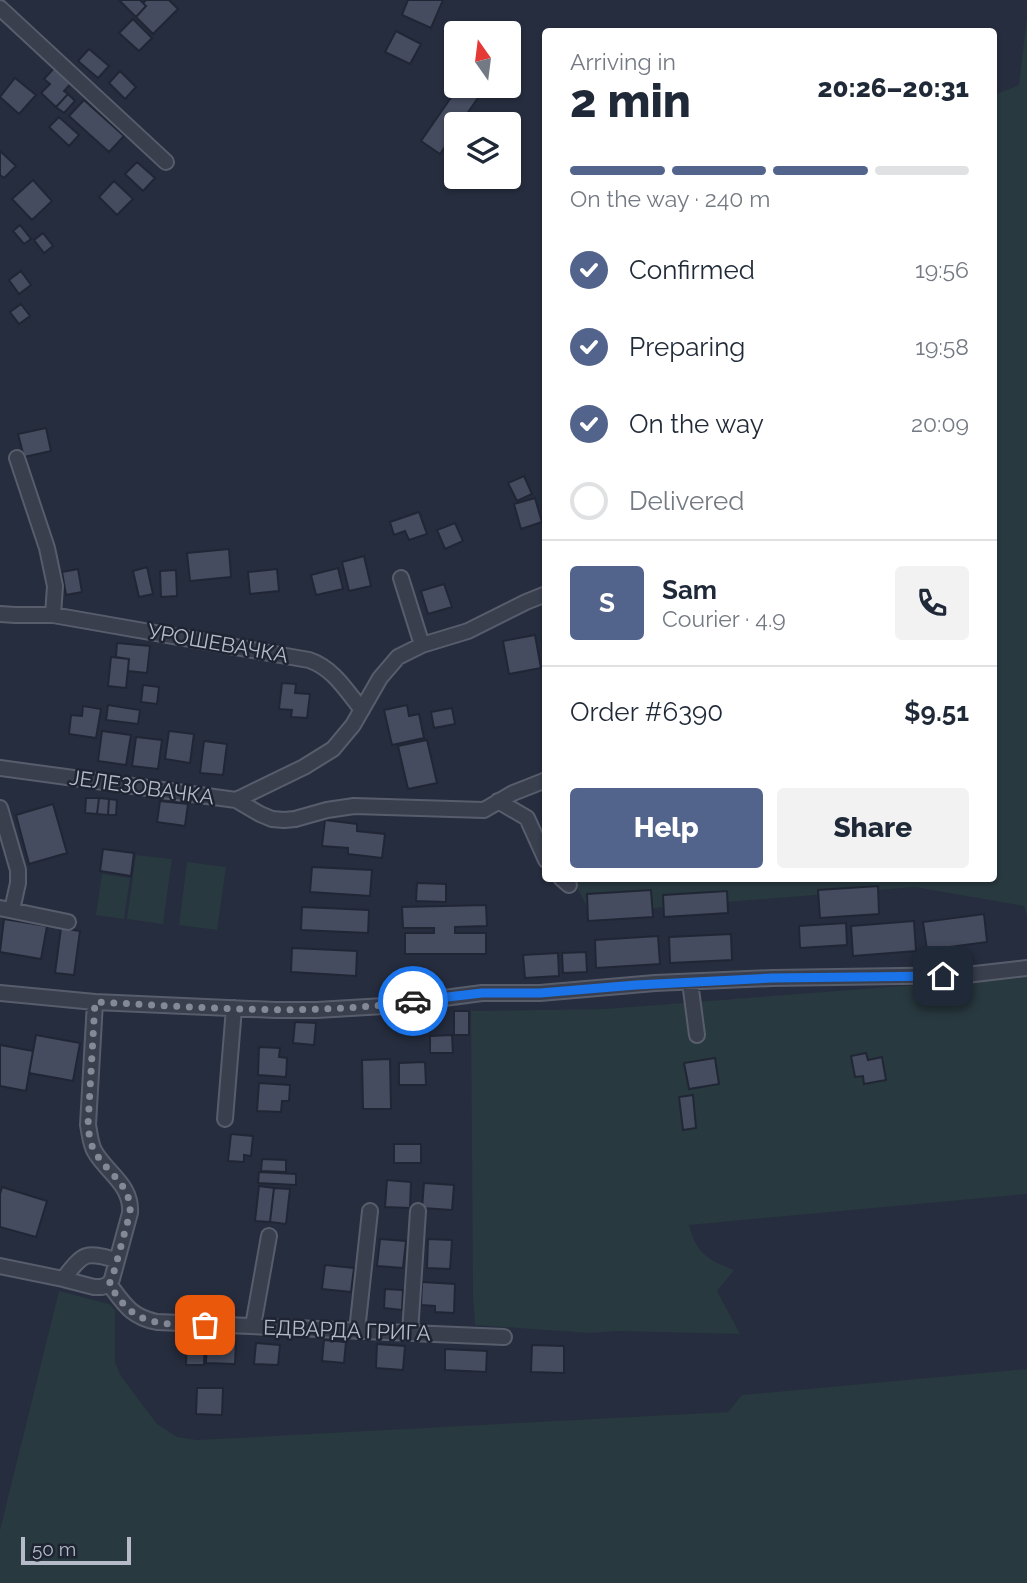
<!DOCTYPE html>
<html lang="en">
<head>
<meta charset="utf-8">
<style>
	:root { --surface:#fff; --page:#f2f2f3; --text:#1f2937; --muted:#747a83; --line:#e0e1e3; --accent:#52638c }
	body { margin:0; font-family:Raleway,sans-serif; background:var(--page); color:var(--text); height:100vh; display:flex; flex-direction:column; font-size:26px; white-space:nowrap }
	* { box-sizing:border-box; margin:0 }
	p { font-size:23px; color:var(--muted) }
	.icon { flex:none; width:38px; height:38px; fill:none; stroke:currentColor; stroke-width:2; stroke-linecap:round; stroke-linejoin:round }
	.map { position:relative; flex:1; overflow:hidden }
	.panel { position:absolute; left:542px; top:28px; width:455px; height:854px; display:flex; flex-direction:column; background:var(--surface); border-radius:7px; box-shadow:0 2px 5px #0004 }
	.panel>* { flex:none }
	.needle { width:46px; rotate:346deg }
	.tools { position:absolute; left:444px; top:21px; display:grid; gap:14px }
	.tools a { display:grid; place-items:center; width:77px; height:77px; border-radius:7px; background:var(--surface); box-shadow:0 2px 5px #0004; font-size:35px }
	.scale { position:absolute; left:21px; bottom:18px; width:110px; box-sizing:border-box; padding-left:7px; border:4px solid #b6bbc9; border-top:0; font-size:19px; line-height:24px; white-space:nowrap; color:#b6bbc9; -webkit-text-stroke:5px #1f2433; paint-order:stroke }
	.pin { position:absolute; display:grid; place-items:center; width:60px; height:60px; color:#fff; margin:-30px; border-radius:14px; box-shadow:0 4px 10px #0006 }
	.courier { position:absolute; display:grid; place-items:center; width:70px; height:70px; margin:-35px; border:5px solid #1a73e8; border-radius:50%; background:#fff; color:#222; box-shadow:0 2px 9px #0007 }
	.headline em { font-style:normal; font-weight:800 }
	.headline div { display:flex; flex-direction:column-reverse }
	.headline { display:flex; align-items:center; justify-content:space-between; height:119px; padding:0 28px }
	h1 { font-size:46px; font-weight:800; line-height:52px }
	.bar { display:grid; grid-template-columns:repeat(4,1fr); gap:10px 7px; align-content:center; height:84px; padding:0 28px }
	.bar i { height:9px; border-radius:5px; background:var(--line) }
	.bar .active { background:var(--accent) }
	.bar p { grid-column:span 4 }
	.line { display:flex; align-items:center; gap:18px; padding:0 28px; border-top:2px solid var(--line) }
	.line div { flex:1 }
	.round { display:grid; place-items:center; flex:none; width:74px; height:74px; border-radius:7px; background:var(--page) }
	ol { padding:0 28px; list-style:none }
	li { display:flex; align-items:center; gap:21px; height:77px }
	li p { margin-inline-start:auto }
	li .icon { padding:7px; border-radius:50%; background:var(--accent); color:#fff; stroke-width:4 }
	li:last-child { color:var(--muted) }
	li i { width:38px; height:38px; border:4px solid var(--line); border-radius:50% }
	.button { display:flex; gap:14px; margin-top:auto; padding:14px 28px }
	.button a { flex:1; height:80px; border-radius:7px; background:var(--accent); color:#fff; font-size:28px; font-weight:800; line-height:80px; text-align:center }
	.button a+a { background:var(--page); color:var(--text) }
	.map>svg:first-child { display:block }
	.green { fill:#28393f }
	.building { fill:#454c5f; stroke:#212635; stroke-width:2 }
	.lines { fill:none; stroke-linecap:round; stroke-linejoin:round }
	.minor-casing { stroke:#585d6c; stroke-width:18 }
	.minor { stroke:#3a3f4e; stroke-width:14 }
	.done { stroke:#848998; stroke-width:7; stroke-dasharray:0 12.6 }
	.route { stroke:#1a73e8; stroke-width:9 }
	.labels { text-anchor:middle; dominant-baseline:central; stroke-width:5; stroke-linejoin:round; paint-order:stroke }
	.street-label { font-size:21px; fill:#b6bbc9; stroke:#1f2433 }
</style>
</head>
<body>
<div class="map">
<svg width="1027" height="1583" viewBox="0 0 1027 1583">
	<rect width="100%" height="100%" fill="#262d3e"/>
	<path class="green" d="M 1027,16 L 1027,916 L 1024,906 L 915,887 L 590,913 L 573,879 L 994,878 L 994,95 L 1019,85 Z
		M 136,855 L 172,859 L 163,924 L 127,919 Z
		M 187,862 L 226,867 L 217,930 L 179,925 Z
		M 102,874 L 130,878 L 124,919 L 96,915 Z
		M 1027,974 L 1027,1194 L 689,1225 C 696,1253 708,1260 734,1270 L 717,1291 L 740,1334 L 616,1331 L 590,1333 L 475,1325 L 473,1297 L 471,1011 L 605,1009 L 980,980 Z
		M 59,1291 L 109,1304 L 115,1310 L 115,1363 L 121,1376 L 157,1424 L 177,1437 L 197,1440 L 728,1412 L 742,1395 L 1027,1369 L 1027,1583 L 0,1583 L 0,1530 Z"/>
	<path class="building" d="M 119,0 L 140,0 L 146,6 L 136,17 Z
		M 146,0 L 169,0 L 178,9 L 153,34 L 136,17 L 146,6 L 143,3 Z
		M 408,0 L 443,0 L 431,28 L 402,15 Z
		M 133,19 L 152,38 L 139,51 L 119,33 Z
		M 396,31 L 421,44 L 410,64 L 385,52 Z
		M 89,49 L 109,66 L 98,78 L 78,61 Z
		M 56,66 L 73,81 L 64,91 L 68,94 L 56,107 L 41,93 L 50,84 L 44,79 Z
		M 120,71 L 136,87 L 125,99 L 109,83 Z
		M 15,78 L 36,95 L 19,114 L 0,97 Z
		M 459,86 L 486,86 L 460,124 L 457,124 L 457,129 L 440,154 L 421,141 Z
		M 68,94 L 75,101 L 64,113 L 56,107 Z
		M 84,100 L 124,136 L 109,152 L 69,116 Z
		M 59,117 L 79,135 L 69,146 L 49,127 Z
		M 0,151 L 16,166 L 4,178 L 0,175 Z
		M 137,162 L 155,178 L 143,191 L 125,174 Z
		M 33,180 L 52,201 L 32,220 L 12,199 Z
		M 114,181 L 133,199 L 117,215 L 99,197 Z
		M 20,225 L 31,239 L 24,244 L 13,231 Z
		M 43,233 L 53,246 L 44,253 L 34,240 Z
		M 21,271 L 31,285 L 19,294 L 9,280 Z
		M 21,304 L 30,316 L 19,324 L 10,312 Z
		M 46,428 L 51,451 L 24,457 L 18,434 Z
		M 524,476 L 532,494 L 517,501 L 508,483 Z
		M 535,498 L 542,522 L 521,529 L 514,504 Z
		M 419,512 L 427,534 L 409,540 L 405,531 L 394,535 L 390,522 Z
		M 455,523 L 463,541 L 445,549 L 437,530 Z
		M 229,549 L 231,577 L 190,581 L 187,553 Z
		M 364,556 L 371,586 L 349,591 L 342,562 Z
		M 147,567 L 153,594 L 139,597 L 133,571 Z
		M 338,568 L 343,589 L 316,595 L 311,575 Z
		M 78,569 L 82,592 L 66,595 L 62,572 Z
		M 277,569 L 279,591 L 250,594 L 248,572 Z
		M 176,570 L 177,596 L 161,597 L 160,571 Z
		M 444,584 L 452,607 L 428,614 L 421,591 Z
		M 535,635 L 541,668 L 509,674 L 503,641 Z
		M 117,643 L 150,646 L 147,673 L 128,671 L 129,659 L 116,657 Z
		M 111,657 L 129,659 L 126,688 L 108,686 Z
		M 282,683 L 296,684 L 295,693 L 310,694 L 307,718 L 291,717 L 292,710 L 279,709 Z
		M 143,685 L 159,687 L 157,704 L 141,702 Z
		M 108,705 L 140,710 L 138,724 L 106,720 Z
		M 407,705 L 409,716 L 419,714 L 424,738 L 392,745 L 384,710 Z
		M 83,706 L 101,709 L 96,738 L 69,734 L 71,715 L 82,716 Z
		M 452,708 L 455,724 L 434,728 L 431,712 Z
		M 102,731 L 131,735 L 126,765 L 98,761 Z
		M 169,731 L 194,734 L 190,763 L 165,759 Z
		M 136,737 L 162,740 L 158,769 L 132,766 Z
		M 427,740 L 437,783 L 408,789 L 398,746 Z
		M 204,741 L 227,744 L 223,775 L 200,773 Z
		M 86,798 L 99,798 L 97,814 L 85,813 Z
		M 99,798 L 109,799 L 108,815 L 97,814 Z
		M 109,799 L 117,800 L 116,815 L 108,815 Z
		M 160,801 L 188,804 L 185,826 L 157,822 Z
		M 53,804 L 67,853 L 29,864 L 16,815 Z
		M 325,820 L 357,824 L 357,831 L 385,834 L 382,858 L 348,854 L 348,848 L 322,846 Z
		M 103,849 L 134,853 L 131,876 L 100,871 Z
		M 312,867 L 372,870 L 370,896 L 310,892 Z
		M 417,883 L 446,884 L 446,902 L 416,901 Z
		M 878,886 L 879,914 L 820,918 L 818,890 Z
		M 651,890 L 653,917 L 588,921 L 587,894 Z
		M 727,891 L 728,913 L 664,917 L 663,895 Z
		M 486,905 L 487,926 L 455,927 L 455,933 L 486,933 L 486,954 L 405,954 L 405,933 L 434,933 L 434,928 L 403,928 L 402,907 Z
		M 302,907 L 369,910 L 368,933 L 301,930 Z
		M 984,914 L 987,942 L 927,950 L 923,922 Z
		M 4,919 L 47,926 L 41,959 L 0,952 Z
		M 914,921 L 916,951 L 853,956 L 851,926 Z
		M 846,923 L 847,945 L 800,948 L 799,926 Z
		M 61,928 L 80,931 L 74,975 L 55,973 Z
		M 731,934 L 732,960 L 670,963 L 669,937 Z
		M 658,936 L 660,964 L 596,968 L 595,940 Z
		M 292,948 L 357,951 L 356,976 L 291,972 Z
		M 586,952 L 587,972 L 563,973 L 562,953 Z
		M 558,953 L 559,976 L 525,978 L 523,955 Z
		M 454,1011 L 469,1011 L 469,1035 L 454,1035 Z
		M 295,1022 L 316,1023 L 314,1045 L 293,1043 Z
		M 36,1035 L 80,1043 L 73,1081 L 29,1073 Z
		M 452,1035 L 453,1053 L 430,1053 L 430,1036 Z
		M 0,1045 L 33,1051 L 26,1091 L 0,1086 Z
		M 259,1047 L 280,1048 L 279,1057 L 287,1058 L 286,1077 L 258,1075 Z
		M 866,1053 L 868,1060 L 882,1057 L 886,1080 L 864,1084 L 863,1076 L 855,1077 L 851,1056 Z
		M 715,1058 L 719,1084 L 689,1089 L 684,1063 Z
		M 390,1059 L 391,1109 L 363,1109 L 362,1060 Z
		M 425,1062 L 426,1085 L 399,1085 L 399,1063 Z
		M 259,1083 L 290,1085 L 289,1101 L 282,1101 L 281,1112 L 257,1111 Z
		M 693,1095 L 696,1128 L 683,1130 L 679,1097 Z
		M 231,1134 L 253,1136 L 251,1156 L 244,1155 L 244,1162 L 228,1161 Z
		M 394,1144 L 421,1144 L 421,1163 L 394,1163 Z
		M 262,1159 L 286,1160 L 286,1172 L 261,1171 Z
		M 259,1172 L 296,1174 L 296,1185 L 258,1183 Z
		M 387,1180 L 411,1182 L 410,1208 L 385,1207 Z
		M 424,1183 L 454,1185 L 452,1210 L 422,1208 Z
		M 259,1186 L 274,1188 L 270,1222 L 255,1221 Z
		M 2,1187 L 47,1201 L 36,1237 L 0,1227 L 0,1194 Z
		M 274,1188 L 290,1189 L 286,1224 L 270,1222 Z
		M 380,1239 L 406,1241 L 403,1268 L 377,1266 Z
		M 428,1239 L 452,1240 L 450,1269 L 427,1268 Z
		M 325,1265 L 354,1268 L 351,1292 L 322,1289 Z
		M 422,1282 L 455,1284 L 454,1313 L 435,1312 L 435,1306 L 421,1305 Z
		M 385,1289 L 403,1290 L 402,1310 L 384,1308 Z
		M 187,1334 L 205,1334 L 204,1365 L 186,1365 Z
		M 324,1340 L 346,1342 L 344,1363 L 322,1361 Z
		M 207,1341 L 236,1342 L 235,1364 L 206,1363 Z
		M 256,1343 L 280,1345 L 278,1365 L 254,1364 Z
		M 377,1344 L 405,1346 L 403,1370 L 376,1368 Z
		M 532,1345 L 564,1346 L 564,1373 L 531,1372 Z
		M 445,1349 L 487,1351 L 486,1372 L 445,1370 Z
		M 197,1388 L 223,1388 L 222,1415 L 196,1414 Z"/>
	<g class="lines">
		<g class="minor-casing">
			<path id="minor" d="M 0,8 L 166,162
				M 17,458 L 47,548 L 55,586 L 53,615
				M 401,578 L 422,645
				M 0,614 L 15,615 L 53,615 L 309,660 C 333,668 346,690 362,710
				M 0,768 L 236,800 L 304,767 L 333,749 L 353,725 L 380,678 L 398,657 L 422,645 L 468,631 L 526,602 L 546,594
				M 236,800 L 260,814 L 272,819 L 284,820 L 295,819 L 327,810 L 354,806 L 484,810 L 513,793 L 546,780
				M 498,801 L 527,818 L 546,860
				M 0,808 L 18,870 L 18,883 L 12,910
				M 561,878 L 569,885
				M 0,908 L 68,922
				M 690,982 L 697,1035
				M 0,993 L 95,1002 L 275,1010 L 317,1010 L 384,1006 L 482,993 L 540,993 L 655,983 L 772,978 L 966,975 L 1027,968
				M 95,1002 L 88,1125 C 90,1134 90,1144 95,1152 C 108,1174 132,1185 130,1213 L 112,1279 L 109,1284
				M 225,1119 L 234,1008
				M 0,1266 L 63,1279 L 94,1287 L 102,1287 L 109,1284
				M 63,1279 C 84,1253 84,1251 116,1260
				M 109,1284 C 124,1304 131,1317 157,1322 L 504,1337
				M 253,1326 L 269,1236
				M 357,1331 L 370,1211
				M 410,1333 L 418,1211"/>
		</g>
		<use href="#minor" class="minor"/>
	</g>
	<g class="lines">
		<path class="done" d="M 205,1325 C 180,1324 149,1327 130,1310 C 121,1303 115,1293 109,1284 L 112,1279 L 130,1213 C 132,1185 108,1174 95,1152 C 90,1144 89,1134 88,1125 L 95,1002 C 201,1007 308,1017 413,1001"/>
		<path class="route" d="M 413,1001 L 482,993 L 540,993 L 636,985 L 772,978 L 943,976"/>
	</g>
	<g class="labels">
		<g class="street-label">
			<text transform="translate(218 643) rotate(10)">УРОШЕВАЧКА</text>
			<text transform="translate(142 787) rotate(8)">ЈЕЛЕЗОВАЧКА</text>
			<text transform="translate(347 1330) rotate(2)">ЕДВАРДА ГРИГА</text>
		</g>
	</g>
</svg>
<div class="tools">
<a><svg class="needle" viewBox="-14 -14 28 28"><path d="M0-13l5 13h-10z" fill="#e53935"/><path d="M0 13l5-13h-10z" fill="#747a83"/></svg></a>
<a><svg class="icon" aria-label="layers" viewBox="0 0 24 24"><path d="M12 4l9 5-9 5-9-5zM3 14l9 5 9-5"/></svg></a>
</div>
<div class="scale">50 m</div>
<div class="pin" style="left:205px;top:1325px;background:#ea580c"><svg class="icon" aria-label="bag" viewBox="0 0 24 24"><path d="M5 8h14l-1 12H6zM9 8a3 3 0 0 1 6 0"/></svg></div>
<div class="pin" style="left:943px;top:976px;background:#1f2937"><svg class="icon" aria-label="home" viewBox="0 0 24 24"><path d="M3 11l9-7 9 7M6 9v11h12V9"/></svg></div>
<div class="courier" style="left:413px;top:1001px"><svg class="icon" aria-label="car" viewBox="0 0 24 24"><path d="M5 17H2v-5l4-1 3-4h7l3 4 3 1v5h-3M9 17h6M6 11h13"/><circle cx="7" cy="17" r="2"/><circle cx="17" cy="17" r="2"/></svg></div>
<section class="panel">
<div class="headline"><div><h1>2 min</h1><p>Arriving in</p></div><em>20:26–20:31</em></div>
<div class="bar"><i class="active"></i><i class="active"></i><i class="active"></i><i></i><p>On the way · 240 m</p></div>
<ol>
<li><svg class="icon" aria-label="check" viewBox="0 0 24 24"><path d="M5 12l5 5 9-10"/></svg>Confirmed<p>19:56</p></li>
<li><svg class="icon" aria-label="check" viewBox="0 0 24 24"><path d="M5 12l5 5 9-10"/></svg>Preparing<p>19:58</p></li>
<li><svg class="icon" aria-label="check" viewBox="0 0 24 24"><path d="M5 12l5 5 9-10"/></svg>On the way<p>20:09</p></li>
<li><i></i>Delivered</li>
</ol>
<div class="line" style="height:126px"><b class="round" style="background:var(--accent);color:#fff">S</b><div><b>Sam</b><p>Courier · 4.9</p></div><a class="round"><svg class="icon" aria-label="phone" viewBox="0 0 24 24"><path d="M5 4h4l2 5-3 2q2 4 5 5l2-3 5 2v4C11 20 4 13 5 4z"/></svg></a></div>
<div class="line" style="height:91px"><div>Order #6390</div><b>$9.51</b></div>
<div class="button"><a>Help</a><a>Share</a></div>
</section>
</div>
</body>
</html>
